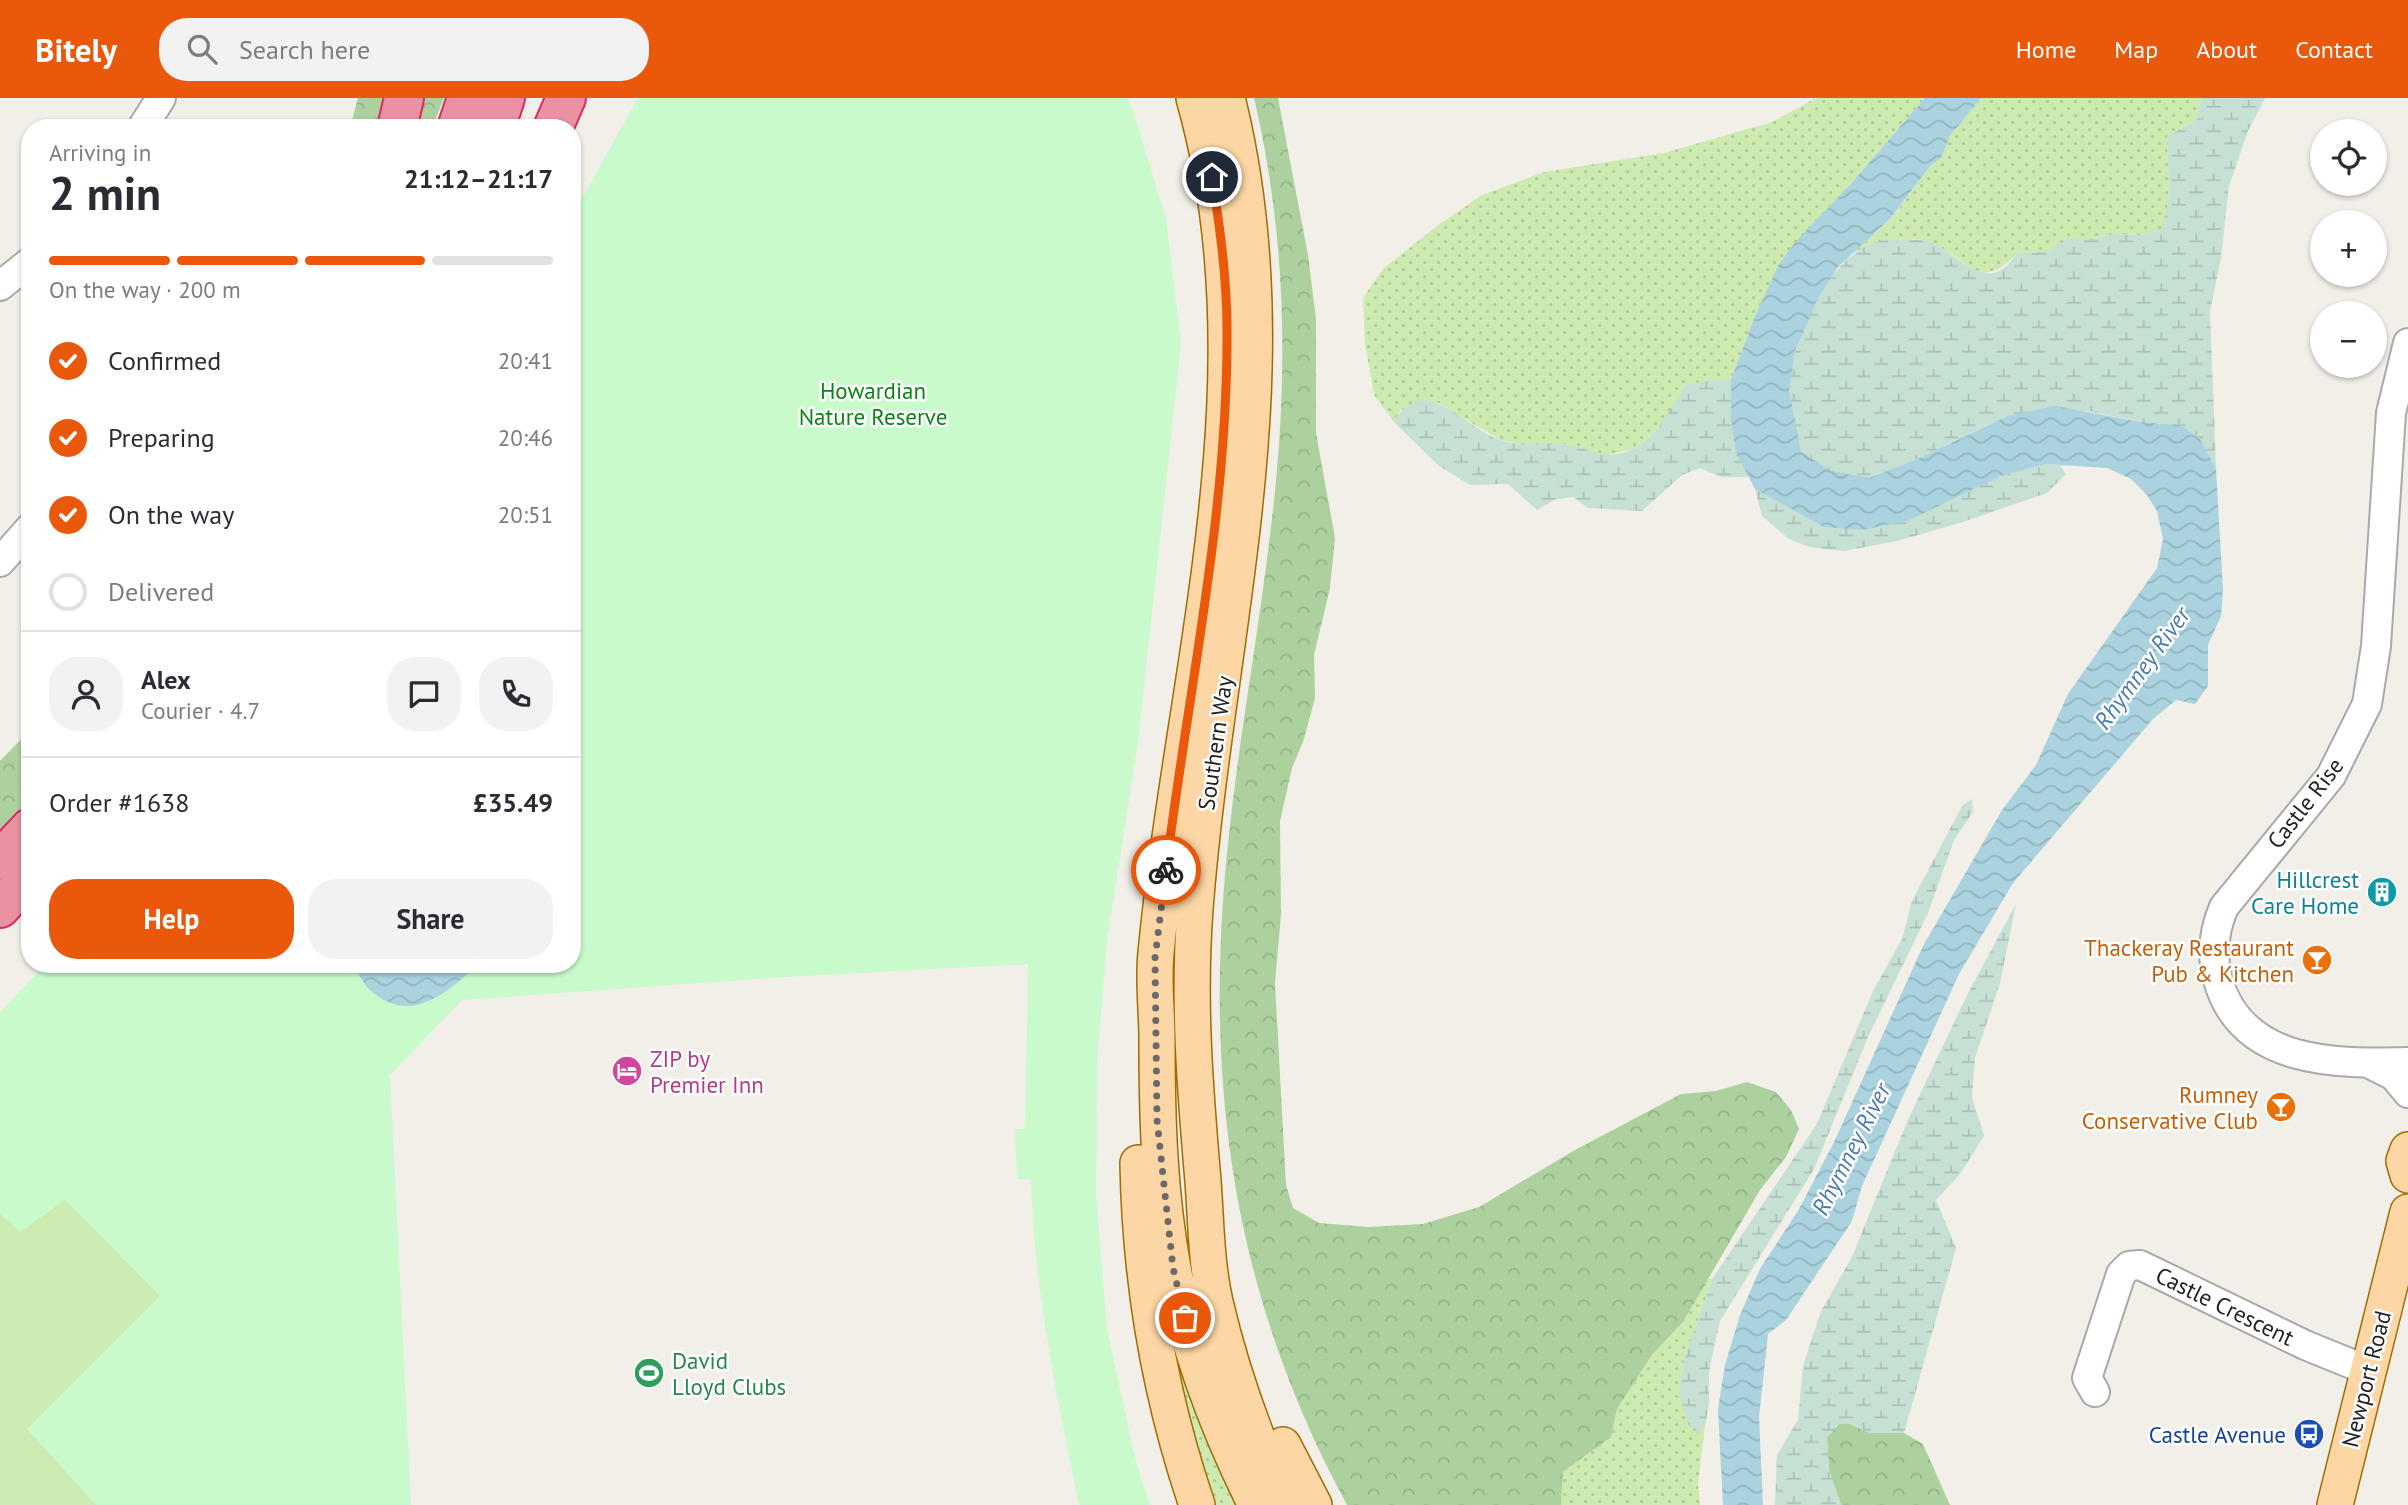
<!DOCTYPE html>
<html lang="en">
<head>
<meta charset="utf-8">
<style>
	:root { --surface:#fff; --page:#f2f2f3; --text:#2b2b33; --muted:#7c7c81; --line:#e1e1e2; --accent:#ea580c }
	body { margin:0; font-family:"PT Sans",sans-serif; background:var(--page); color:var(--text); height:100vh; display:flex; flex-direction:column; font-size:26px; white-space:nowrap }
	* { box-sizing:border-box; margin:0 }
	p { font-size:23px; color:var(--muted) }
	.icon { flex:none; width:38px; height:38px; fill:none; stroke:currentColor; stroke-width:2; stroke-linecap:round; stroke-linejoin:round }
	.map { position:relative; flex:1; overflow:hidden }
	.details { position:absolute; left:21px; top:21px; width:560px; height:854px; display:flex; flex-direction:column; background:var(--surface); border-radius:28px; box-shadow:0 2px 5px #0004 }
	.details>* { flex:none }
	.buttons { position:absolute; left:2310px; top:21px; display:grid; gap:14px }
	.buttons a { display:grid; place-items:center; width:77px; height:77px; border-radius:50%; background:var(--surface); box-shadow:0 2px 5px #0004; font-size:35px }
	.pin { position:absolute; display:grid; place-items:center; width:60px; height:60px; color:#fff; margin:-30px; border:4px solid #fff; border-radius:50%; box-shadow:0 2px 7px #0007 }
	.courier { position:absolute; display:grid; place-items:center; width:70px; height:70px; margin:-35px; border:5px solid #ea580c; border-radius:50%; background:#fff; color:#222; box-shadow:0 2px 9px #0007 }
	.head em { font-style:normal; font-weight:700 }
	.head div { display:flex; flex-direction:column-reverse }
	.head { display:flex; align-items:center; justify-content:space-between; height:119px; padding:0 28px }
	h1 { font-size:46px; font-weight:700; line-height:52px }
	.bar { display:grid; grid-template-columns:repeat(4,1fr); gap:10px 7px; align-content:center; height:84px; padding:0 28px }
	.bar i { height:9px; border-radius:5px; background:var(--line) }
	.bar .selected { background:var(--accent) }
	.bar p { grid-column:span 4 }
	.line { display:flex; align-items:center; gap:18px; padding:0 28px; border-top:2px solid var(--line) }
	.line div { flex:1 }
	.round { display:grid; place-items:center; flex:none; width:74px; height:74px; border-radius:28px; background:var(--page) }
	ol { padding:0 28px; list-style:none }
	li { display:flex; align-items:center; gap:21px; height:77px }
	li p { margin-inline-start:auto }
	li .icon { padding:7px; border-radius:50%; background:var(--accent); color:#fff; stroke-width:4 }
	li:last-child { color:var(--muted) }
	li i { width:38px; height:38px; border:4px solid var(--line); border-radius:50% }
	.cta { display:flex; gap:14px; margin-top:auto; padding:14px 28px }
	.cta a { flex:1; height:80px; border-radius:28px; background:var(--accent); color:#fff; font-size:28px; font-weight:700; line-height:80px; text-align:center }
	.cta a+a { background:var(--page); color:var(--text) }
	header { display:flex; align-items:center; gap:42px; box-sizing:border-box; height:98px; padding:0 35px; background:var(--accent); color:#fff }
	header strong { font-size:33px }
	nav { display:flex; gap:38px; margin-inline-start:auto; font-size:24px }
	.search { width:490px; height:63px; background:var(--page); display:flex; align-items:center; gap:18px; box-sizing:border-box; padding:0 24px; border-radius:28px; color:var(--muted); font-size:26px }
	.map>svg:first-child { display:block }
	.grass { fill:url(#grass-dots) }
	.forest { fill:url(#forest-crowns) }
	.wetland { fill:url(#wetland-marsh) }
	.park { fill:#c8facc }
	.garden { fill:#cdebb0 }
	.water { fill:url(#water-waves) }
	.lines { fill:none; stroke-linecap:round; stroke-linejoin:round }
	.minor-casing { stroke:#a9a9a9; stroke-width:32 }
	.major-casing { stroke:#a06b00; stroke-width:38 }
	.highway-casing { stroke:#dc2a67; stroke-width:42 }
	.minor { stroke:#fff; stroke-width:28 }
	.major { stroke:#fcd6a4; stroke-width:35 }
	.highway { stroke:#e892a2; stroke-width:38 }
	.done { stroke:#6b6a68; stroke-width:7; stroke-dasharray:0 12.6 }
	.route { stroke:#ea580c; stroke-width:9 }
	.labels { text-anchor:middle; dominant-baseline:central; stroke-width:5; stroke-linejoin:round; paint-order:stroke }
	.park-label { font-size:23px; fill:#0c8416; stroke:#fff }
	.street-label { font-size:23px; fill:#222; stroke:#fff }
	.culture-label { font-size:23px; fill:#0d838f; stroke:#fff; text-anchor:end }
	.food-label { font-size:23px; fill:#c56008; stroke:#fff; text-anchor:end }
	.hotel-label { font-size:23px; fill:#b23c85; stroke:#fff; text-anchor:start }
	.leisure-label { font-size:23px; fill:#27864d; stroke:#fff; text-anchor:start }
	.transit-label { font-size:23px; fill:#164399; stroke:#fff; text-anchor:end }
	.water-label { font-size:24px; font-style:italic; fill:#4a7aab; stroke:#fff }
</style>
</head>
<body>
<header>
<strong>Bitely</strong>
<div class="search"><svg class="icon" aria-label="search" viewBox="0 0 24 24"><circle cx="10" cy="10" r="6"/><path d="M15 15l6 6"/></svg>Search here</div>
<nav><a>Home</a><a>Map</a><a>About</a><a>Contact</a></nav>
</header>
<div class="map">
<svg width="2408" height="1407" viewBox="0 0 2408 1407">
	<defs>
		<pattern id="grass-dots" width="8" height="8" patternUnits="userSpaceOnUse" patternTransform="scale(1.75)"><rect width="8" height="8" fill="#cdebb0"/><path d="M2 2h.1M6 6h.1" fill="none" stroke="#b0c997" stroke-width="1.8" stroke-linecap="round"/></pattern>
		<pattern id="forest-crowns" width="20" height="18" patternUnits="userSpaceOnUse" patternTransform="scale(1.75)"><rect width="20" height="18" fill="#add19e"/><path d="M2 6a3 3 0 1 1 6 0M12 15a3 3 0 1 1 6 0" fill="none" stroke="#95b388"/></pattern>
		<pattern id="wetland-marsh" width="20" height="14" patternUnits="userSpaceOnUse" patternTransform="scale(1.75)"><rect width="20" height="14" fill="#c6e0d4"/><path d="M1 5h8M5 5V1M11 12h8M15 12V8" fill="none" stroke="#aac0b6"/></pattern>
		<pattern id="water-waves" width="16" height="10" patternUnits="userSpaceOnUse" patternTransform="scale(1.75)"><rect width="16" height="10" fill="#aad3df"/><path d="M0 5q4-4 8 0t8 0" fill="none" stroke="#92b5bf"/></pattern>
	</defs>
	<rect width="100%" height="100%" fill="#f2efe9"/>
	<path class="grass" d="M 1816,0 L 1925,0 L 1848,89 L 1755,218 L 1731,282 L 1685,287 L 1664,324 L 1637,350 L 1606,357 L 1563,346 L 1532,348 L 1500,342 L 1439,305 L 1401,312 L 1394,324 L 1374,297 L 1365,246 L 1363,200 L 1383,171 L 1437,128 L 1482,97 L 1544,74 L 1664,55 L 1772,24 Z
		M 1981,0 L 2201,0 L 2197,22 L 2167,38 L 2169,98 L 2163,132 L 2141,137 L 2114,136 L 2086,142 L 2069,141 L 2046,154 L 2018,155 C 1977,198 1967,157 1928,144 C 1904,135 1876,146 1853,155 L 1891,121 L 1931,67 L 1941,60 L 1950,38 Z
		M 1708,1181 L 1712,1181 L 1685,1259 L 1678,1295 L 1697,1335 L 1705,1328 L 1698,1385 L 1700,1407 L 1561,1407 L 1563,1374 L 1611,1339 L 1617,1311 L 1652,1257 L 1683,1224 Z
		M 1172,1243 L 1242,1407 L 1212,1407 L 1198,1362 Z"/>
	<path class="forest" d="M 358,0 L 392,0 L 387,30 L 350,30 Z
		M 418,0 L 444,0 L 432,30 L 412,30 Z
		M 1254,0 L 1278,0 L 1308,157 L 1316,221 L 1316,335 L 1335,440 L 1330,490 L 1314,557 L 1315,600 L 1303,644 L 1292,670 L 1280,723 L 1281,816 L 1275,885 L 1286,1087 L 1293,1110 L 1319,1125 L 1369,1129 L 1423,1126 L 1479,1109 L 1575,1052 L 1681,996 L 1716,993 L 1747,984 L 1776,994 L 1791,1012 L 1799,1031 L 1786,1059 L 1760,1092 L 1683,1224 L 1652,1257 L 1617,1311 L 1611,1339 L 1563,1374 L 1561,1407 L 1347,1407 C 1249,1227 1212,1042 1221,838 C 1228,681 1263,528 1277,372 C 1288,246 1283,124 1254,0 Z
		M 30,632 L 30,705 L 0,736 L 0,663 Z
		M 1839,1326 L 1850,1326 L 1870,1335 L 1904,1335 L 1923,1346 L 1950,1407 L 1841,1407 L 1829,1372 L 1827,1339 Z"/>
	<path class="wetland" d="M 2201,0 L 2265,0 L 2248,33 L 2229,88 L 2221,160 L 2210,214 L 2216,370 L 2200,341 L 2181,327 L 2141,324 L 2087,313 L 2006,318 L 1924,358 L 1869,380 L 1829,372 L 1801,353 C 1796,334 1788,311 1789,291 C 1791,240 1831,146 1889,142 C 1900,141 1916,141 1927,143 C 1948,149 1964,173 1988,175 C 2001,177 2010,164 2018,155 L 2046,154 L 2069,140 L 2086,142 L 2114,136 L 2141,137 L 2162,132 L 2169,98 L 2167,38 L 2197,22 Z
		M 1709,282 L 1731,282 C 1731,319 1731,345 1749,379 L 1721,379 L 1700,370 L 1682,377 L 1642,413 L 1588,410 L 1573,399 L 1554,402 L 1537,412 L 1508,386 L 1470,387 L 1439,368 L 1394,324 C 1424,270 1468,333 1503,343 C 1523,348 1541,345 1562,346 C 1576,347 1590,354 1604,356 C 1645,361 1667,318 1685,287 Z
		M 2045,366 L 2060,367 L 2066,376 L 2047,395 L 1960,425 L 1897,443 L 1844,453 L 1809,449 L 1789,441 L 1762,418 L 1755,391 L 1779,403 L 1965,394 L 2001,378 Z
		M 1972,701 L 1973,714 L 1954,742 L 1928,815 L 1868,939 L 1814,1071 L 1720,1223 L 1709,1273 L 1709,1305 L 1705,1328 L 1698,1336 L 1689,1328 L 1678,1295 L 1685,1259 L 1712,1181 L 1817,1026 L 1873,893 L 1902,841 L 1912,803 L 1962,708 Z
		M 2016,806 L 2000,885 L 1975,960 L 1972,999 L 1984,1038 L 1960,1076 L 1936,1102 L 1956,1150 L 1904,1335 L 1870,1335 L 1850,1326 L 1839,1326 L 1827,1340 L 1829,1372 L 1841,1407 L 1775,1407 L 1777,1357 L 1798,1322 L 1803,1268 L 1821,1213 L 1851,1161 L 1907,1024 L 1966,899 Z"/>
	<path class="park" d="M 638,0 L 1127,0 L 1133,13 L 1166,120 L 1181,246 L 1138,644 L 1107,842 L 1097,965 L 1096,1096 L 1107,1231 L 1135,1360 L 1150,1407 L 1079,1407 C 1057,1299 1034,1192 1031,1081 L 1017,1081 L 1015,1031 L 1025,1031 L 1028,866 L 786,879 L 462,902 L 390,977 L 411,1407 L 96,1407 L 26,1331 L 160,1198 L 19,1134 L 0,1116 L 0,914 L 46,866 L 572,866 L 572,118 Z"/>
	<path class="garden" d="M 65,1102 L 160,1198 L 27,1331 L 96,1407 L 0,1407 L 0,1116 L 20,1134 Z"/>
	<path class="water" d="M 1925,0 L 1981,0 L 1950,38 L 1941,60 L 1931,67 L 1890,121 L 1838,169 L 1818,200 L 1795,253 L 1789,292 L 1801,353 L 1829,372 L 1869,380 L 1924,358 L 2007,318 L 2055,308 L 2141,324 L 2181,327 L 2200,341 L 2216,370 L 2223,492 L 2221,518 L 2208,547 L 2208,588 L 2195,606 L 2176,602 L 2153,621 L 2013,785 L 1959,876 L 1862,1088 L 1852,1123 L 1786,1222 L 1768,1236 L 1759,1319 L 1763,1407 L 1723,1407 L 1718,1311 L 1725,1267 L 1740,1217 L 1760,1171 L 1799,1111 L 1835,1042 L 1923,848 L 2002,712 L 2036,667 L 2068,596 L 2157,470 L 2163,441 L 2157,413 L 2147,397 L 2131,381 L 2107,370 L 2045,366 L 2001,378 L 1907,423 L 1862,432 L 1824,429 L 1755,391 L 1736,355 L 1731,321 L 1731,282 L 1755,218 L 1779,166 L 1798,141 L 1848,89 Z
		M 352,866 L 479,866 C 447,894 412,928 371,893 C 363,886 358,874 352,866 Z"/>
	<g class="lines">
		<g class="minor-casing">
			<path id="minor" d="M 142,30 L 161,0
				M 0,188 L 30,164
				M 2408,245 L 2391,315 L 2376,548 L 2367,606 L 2331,678 L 2224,809 C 2214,832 2211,857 2218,882 C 2242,967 2337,966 2408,964
				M 0,464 L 30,430
				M 2372,967 L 2394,978 L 2408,995
				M 2095,1294 L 2087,1280 L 2121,1176 L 2129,1168 L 2140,1167 L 2305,1247 L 2369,1273"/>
		</g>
		<g class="major-casing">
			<path id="major" d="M 1194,0 C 1274,281 1183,573 1156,855 C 1153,883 1157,913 1157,941 C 1157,1018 1159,1094 1173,1170 C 1188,1252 1219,1333 1256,1407
				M 1227,0 C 1296,276 1216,536 1195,811 C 1188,903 1195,991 1203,1083 C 1206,1123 1206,1164 1215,1204 C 1231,1274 1256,1342 1285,1407
				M 2408,1052 L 2404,1063 L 2408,1077
				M 1138,1065 C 1140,1180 1160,1298 1197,1407
				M 1283,1347 L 1314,1407
				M 2335,1407 L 2408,1114"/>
		</g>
		<g class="highway-casing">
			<path id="highway" d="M 397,30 L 404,0
				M 457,30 L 467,0
				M 495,30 L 505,0
				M 553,30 L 566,0
				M 0,762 L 30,730
				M 0,810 L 30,777"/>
		</g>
		<use href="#minor" class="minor"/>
		<use href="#major" class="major"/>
		<use href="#highway" class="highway"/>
	</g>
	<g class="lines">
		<path class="done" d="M 1166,772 L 1155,860 L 1157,1022 L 1173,1170 L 1185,1220"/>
		<path class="route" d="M 1166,772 C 1188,593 1228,414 1227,233 C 1227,181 1220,130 1212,79"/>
	</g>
	<defs>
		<g id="building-disc" transform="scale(1.575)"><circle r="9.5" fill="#0f9aa8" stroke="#fff"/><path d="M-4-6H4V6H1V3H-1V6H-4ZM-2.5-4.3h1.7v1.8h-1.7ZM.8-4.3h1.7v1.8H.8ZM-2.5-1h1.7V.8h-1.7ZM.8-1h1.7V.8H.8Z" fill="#fff"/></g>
		<g id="bar-disc" transform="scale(1.575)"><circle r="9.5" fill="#e8710a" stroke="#fff"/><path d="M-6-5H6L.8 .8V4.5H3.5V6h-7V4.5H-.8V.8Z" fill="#fff"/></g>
		<g id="hotel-disc" transform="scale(1.575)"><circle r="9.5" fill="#d1479c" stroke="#fff"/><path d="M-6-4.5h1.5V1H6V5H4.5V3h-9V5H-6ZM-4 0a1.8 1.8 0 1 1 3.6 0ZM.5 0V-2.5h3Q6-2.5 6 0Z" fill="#fff"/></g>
		<g id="stadium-disc" transform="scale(1.575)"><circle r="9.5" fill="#2e9e5b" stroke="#fff"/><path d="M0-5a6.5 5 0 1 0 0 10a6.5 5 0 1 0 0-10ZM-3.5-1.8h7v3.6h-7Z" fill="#fff"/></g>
		<g id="bus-disc" transform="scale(1.575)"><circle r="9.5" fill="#1a4fb4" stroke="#fff"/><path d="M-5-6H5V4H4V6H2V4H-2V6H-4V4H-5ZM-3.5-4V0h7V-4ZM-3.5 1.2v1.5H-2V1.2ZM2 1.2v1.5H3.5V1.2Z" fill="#fff"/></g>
	</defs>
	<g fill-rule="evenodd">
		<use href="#building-disc" x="2382" y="794"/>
		<use href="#bar-disc" x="2317" y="862"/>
		<use href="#hotel-disc" x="627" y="973"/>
		<use href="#bar-disc" x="2281" y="1009"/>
		<use href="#stadium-disc" x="649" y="1275"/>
		<use href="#bus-disc" x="2309" y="1336"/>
	</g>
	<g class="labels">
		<g class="park-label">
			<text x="873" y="292">Howardian<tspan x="873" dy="26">Nature Reserve</tspan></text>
		</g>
		<g class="street-label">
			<text transform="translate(1215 645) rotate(-82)">Southern Way</text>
			<text transform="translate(2305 705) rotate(-52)">Castle Rise</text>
			<text transform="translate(2225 1208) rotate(26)">Castle Crescent</text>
			<text transform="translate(2366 1281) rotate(-76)">Newport Road</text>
		</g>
		<g class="culture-label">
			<text x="2359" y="781">Hillcrest<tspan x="2359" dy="26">Care Home</tspan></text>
		</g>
		<g class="food-label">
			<text x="2294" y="849">Thackeray Restaurant<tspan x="2294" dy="26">Pub &amp; Kitchen</tspan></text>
			<text x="2258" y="996">Rumney<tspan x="2258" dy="26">Conservative Club</tspan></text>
		</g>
		<g class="hotel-label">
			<text x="650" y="960">ZIP by<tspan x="650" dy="26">Premier Inn</tspan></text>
		</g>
		<g class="leisure-label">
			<text x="672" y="1262">David<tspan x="672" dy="26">Lloyd Clubs</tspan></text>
		</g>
		<g class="transit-label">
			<text x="2286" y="1336">Castle Avenue</text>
		</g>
		<g class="water-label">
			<text transform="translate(2142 570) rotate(-54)">Rhymney River</text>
			<text transform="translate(1851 1051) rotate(-63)">Rhymney River</text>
		</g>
	</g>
</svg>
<div class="buttons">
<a><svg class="icon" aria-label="locate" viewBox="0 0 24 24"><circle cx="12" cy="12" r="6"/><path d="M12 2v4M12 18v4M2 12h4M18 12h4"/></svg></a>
<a>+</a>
<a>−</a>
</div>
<div class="pin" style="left:1185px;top:1220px;background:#ea580c"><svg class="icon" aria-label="bag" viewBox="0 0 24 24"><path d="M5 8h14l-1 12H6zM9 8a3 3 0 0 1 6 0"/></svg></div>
<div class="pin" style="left:1212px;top:79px;background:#1f2937"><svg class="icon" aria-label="home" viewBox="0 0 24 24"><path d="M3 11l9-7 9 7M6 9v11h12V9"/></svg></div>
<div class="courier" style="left:1166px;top:772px"><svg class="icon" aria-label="bike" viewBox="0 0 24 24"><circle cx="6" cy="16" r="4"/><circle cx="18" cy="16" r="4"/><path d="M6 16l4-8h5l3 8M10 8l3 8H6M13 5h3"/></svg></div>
<section class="details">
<div class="head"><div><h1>2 min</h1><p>Arriving in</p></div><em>21:12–21:17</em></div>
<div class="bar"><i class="selected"></i><i class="selected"></i><i class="selected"></i><i></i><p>On the way · 200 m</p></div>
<ol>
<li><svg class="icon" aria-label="check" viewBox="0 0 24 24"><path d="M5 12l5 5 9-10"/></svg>Confirmed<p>20:41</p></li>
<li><svg class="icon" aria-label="check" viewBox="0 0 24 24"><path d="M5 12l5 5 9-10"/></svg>Preparing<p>20:46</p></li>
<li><svg class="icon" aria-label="check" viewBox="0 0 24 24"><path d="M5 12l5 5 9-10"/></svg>On the way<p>20:51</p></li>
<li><i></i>Delivered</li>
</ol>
<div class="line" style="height:126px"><a class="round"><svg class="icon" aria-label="person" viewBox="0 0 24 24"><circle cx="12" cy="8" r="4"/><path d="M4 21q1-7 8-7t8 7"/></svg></a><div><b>Alex</b><p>Courier · 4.7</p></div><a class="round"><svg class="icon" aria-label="chat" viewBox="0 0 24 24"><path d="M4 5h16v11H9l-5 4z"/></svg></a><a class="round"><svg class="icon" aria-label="phone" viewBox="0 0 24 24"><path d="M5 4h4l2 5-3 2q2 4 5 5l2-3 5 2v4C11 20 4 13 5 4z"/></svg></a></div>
<div class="line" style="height:91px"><div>Order #1638</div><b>£35.49</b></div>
<div class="cta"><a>Help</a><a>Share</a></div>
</section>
</div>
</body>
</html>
